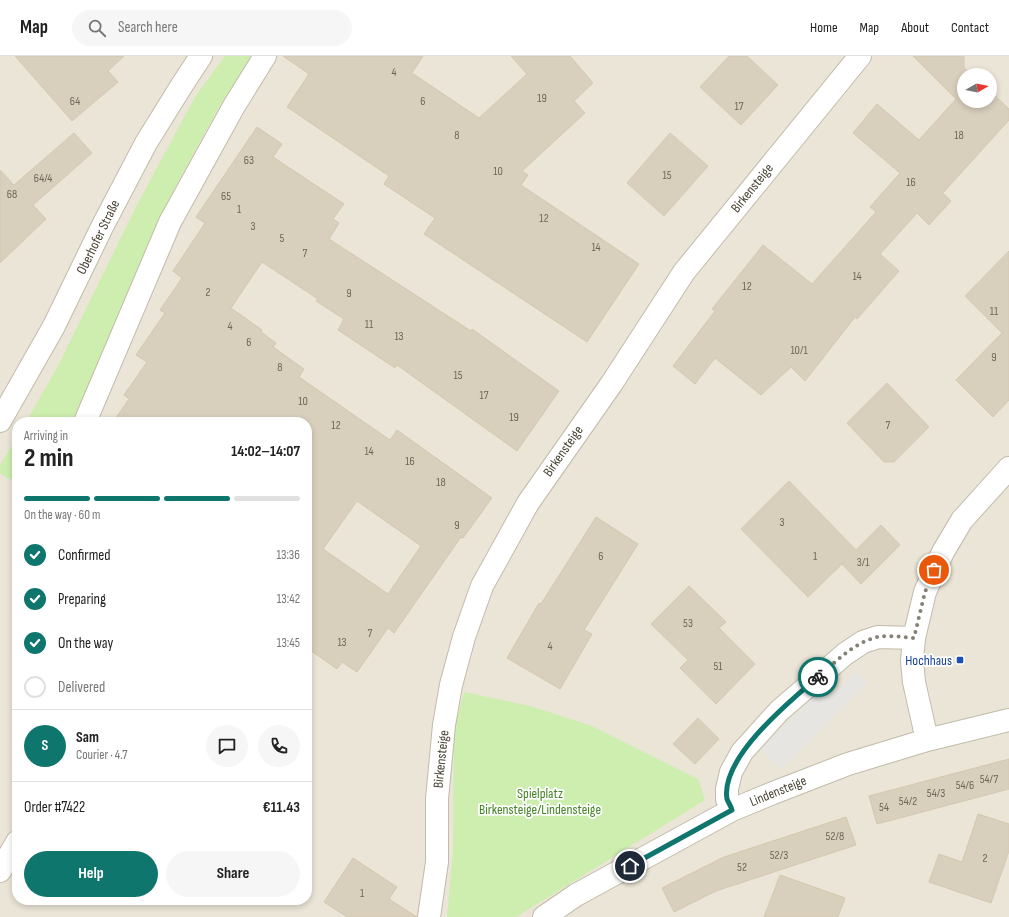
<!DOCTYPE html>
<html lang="en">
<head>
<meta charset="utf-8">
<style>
	:root { --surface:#fff; --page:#f6f6f6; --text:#222; --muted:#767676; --line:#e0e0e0; --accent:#0f766e }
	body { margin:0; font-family:"Sofia Sans Condensed",sans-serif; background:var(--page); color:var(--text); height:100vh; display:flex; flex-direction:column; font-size:15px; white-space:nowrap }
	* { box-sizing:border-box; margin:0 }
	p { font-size:13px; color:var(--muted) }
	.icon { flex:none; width:22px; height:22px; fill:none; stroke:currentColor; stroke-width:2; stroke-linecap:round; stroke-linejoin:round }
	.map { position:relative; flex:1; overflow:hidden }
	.side { position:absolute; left:12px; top:361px; width:300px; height:488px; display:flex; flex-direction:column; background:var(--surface); border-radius:16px; box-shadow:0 2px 6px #0003 }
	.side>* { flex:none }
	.needle { width:26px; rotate:81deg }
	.tools { position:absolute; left:957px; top:12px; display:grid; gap:8px }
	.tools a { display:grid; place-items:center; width:40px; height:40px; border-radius:50%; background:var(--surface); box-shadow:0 2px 6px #0003; font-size:20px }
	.pin { position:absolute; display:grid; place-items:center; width:34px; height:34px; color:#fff; margin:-17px; border:2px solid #fff; border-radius:50%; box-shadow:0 1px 4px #0007 }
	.courier { position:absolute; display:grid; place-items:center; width:40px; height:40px; margin:-20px; border:3px solid #0f766e; border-radius:50%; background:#fff; color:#222; box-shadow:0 1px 5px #0007 }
	.overview em { font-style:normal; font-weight:700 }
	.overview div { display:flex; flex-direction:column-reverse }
	.overview { display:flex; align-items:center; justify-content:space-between; height:68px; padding:0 12px }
	h1 { font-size:26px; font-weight:700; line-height:30px }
	.bar { display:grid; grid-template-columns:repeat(4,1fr); gap:6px 4px; align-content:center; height:48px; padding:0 12px }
	.bar i { height:5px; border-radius:3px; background:var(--line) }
	.bar .on { background:var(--accent) }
	.bar p { grid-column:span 4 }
	.line { display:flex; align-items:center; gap:10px; padding:0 12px; border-top:1px solid var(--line) }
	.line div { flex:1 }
	.round { display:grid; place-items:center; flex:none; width:42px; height:42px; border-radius:21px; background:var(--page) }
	ol { padding:0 12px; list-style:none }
	li { display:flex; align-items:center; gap:12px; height:44px }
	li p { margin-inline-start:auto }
	li .icon { padding:4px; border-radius:50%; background:var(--accent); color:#fff; stroke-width:4 }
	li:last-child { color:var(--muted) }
	li i { width:22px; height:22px; border:2px solid var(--line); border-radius:50% }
	.primary-button { display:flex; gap:8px; margin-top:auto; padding:8px 12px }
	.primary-button a { flex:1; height:46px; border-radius:24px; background:var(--accent); color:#fff; font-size:16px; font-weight:700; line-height:46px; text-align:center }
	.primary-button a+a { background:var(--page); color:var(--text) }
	header { display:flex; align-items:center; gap:24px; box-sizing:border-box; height:56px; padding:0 20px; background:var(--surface); border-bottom:1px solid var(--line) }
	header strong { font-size:19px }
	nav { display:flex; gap:22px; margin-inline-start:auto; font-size:14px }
	.search { width:280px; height:36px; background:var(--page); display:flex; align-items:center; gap:10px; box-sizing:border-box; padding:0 14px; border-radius:22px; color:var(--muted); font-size:15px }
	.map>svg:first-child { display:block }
	.residential { fill:#eae5d6; fill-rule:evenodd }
	.green { fill:#cdeeae }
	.parking { fill:#e7e5e1 }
	.building { fill:#d9cfbd; stroke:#d4c8af; fill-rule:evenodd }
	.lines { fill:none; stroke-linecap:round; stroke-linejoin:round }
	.street-casing { stroke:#c2bbaa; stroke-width:24 }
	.street { stroke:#fff; stroke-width:22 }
	.done { stroke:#868175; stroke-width:4; stroke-dasharray:0 7.2 }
	.route { stroke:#0f766e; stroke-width:5 }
	.transit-dot { fill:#1a4fb4; stroke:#fff; stroke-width:1.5 }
	.labels { text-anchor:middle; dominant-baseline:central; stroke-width:3.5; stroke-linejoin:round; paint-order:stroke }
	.number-label { font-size:12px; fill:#6e6758 }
	.street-label { font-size:14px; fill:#4a4436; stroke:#fff }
	.transit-label { font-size:14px; fill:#164399; stroke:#fff; text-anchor:end }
	.park-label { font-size:14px; fill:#428323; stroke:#fff }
</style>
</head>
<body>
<header>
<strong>Map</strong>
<div class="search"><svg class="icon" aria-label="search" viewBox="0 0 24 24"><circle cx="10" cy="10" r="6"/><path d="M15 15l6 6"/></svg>Search here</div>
<nav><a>Home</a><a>Map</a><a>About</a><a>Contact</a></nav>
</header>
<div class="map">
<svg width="1009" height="861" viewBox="0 0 1009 861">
	<rect width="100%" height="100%" fill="#f6f3e9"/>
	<path class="residential" d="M 0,0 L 1009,0 L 1009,861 L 0,861 ZM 964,19 L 990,19 L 990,45 L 964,45 ZM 17,366 L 307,366 L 307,844 L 17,844 Z"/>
	<path class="green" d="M 225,0 L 253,0 L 220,49 L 166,148 L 149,187 L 76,366 L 26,366 L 58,310 L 137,149 L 195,41 Z
		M 17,381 L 17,428 L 0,417 L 0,409 Z
		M 464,636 L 530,650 L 592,670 L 698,723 L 705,744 L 516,861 L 447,861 L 453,795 L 454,674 Z"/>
	<path class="parking" d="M 856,615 L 868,626 L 781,714 L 760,693 L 826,628 L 835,636 Z"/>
	<path class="building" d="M 15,0 L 124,0 L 108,15 L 118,26 L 72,65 Z
		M 283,0 L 423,0 L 412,17 L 479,62 L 527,18 L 511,0 L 570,0 L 593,27 L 574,45 L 585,57 L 522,115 L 528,119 L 521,129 L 639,208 L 587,286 L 424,178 L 435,162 L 384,128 L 389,120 L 287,51 L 309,18 Z
		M 729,0 L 747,0 L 778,29 L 741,69 L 700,31 Z
		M 913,0 L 964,0 L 964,12 L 972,19 L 964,19 L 964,45 L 990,45 L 990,35 L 1009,53 L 1009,64 L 943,137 L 951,145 L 929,169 L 917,157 L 880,198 L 899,215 L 857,263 L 855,261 L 805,325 L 791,311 L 761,339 L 715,302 L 695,328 L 673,310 L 715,255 L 712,253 L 763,189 L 812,228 L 876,156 L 870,151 L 900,117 L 853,77 L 877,48 L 919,84 L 956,43 Z
		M 257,71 L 282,88 L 273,101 L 344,148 L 333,163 L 339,167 L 329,183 L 471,275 L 472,273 L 559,335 L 517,395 L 397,309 L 395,312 L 338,274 L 344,263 L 316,245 L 318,243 L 262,206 L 231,252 L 262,274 L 261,276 L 276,287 L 273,291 L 304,313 L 299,321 L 390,384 L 397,374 L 492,442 L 463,482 L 461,481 L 394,577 L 388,572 L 357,616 L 342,606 L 337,613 L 307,592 L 307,366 L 113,366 L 129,343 L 124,339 L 147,306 L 136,299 L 165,257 L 160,254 L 182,222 L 173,215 L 205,167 L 196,161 ZM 357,445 L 421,490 L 388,538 L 323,493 Z
		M 74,77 L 92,97 L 33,149 L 46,163 L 0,207 L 0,114 L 14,129 Z
		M 670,77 L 708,110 L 664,160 L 627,127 Z
		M 1009,195 L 1009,344 L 993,361 L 956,324 L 1002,277 L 965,240 Z
		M 887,327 L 929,371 L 894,406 L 884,406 L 847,367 Z
		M 789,425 L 856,494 L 881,469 L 900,489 L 861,528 L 842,508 L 845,505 L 808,541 L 741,473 Z
		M 596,461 L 638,488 L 584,574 L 592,578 L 560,633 L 507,602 L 539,547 L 541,548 Z
		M 689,530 L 726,566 L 719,572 L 755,608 L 716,648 L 680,612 L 688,604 L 651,568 Z
		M 698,662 L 719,683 L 695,708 L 673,688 Z
		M 1009,703 L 1009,733 L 877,768 L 869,740 Z
		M 978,758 L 1009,768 L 1009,795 L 991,847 L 929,826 L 939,798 L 962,806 Z
		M 846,761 L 856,789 L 716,835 L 674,856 L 662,832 L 724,801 Z
		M 353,802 L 397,831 L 389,843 L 417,861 L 347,861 L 324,846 Z
		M 780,819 L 845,842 L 838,861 L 764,861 Z"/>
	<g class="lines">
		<g class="street-casing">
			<path id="street" d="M 0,365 L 54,270 L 102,171 L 146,87 L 182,29 L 201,0
				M 85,366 L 170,166 L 234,50 L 265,0
				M 927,684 L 914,626 L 912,605 L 914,582 L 925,536 L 943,496 L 962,464 L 1009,412
				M 732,754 L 727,743 L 727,733 L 731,716 L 742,696 L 779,655 L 845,598 L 863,586 L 878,581 L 914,582
				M 0,815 L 17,786
				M 429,861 L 437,806 L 437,743 L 444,669 L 451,629 L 464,581 L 482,530 L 528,447 L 612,327 L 684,216 L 860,0
				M 544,861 L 576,839 L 732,754 L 773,737 L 848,708 L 927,684 L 1009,664"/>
		</g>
		<use href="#street" class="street"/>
	</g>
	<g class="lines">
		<path class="done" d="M 818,621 C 836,606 853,587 877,581 C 888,579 903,581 914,582 L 925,536 L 934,514"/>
		<path class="route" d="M 630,810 L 732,754 C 731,750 728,746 727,743 C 720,702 790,645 818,621"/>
	</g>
	<rect class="transit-dot" x="956" y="600" width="8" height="8" rx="2"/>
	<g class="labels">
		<g class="number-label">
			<text x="394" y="16">4</text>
			<text x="542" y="42">19</text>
			<text x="75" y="45">64</text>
			<text x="423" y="45">6</text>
			<text x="739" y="50">17</text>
			<text x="457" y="79">8</text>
			<text x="959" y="79">18</text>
			<text x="249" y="104">63</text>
			<text x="498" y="115">10</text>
			<text x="667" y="119">15</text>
			<text x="43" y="122">64/4</text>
			<text x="911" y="126">16</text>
			<text x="12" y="138">68</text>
			<text x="226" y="140">65</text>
			<text x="239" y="153">1</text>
			<text x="544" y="162">12</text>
			<text x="253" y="170">3</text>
			<text x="282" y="182">5</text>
			<text x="596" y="191">14</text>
			<text x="305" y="197">7</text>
			<text x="857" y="220">14</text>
			<text x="747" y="230">12</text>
			<text x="208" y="236">2</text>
			<text x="349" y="237">9</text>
			<text x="994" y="255">11</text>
			<text x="369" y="268">11</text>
			<text x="230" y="270">4</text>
			<text x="399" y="280">13</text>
			<text x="249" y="286">6</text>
			<text x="799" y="294">10/1</text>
			<text x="994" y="301">9</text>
			<text x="280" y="311">8</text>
			<text x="458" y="319">15</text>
			<text x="484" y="339">17</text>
			<text x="303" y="345">10</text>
			<text x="514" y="361">19</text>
			<text x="336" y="369">12</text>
			<text x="888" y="369">7</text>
			<text x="369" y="395">14</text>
			<text x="410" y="405">16</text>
			<text x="441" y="426">18</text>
			<text x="782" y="466">3</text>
			<text x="457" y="469">9</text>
			<text x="601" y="500">6</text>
			<text x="815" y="500">1</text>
			<text x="863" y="506">3/1</text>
			<text x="688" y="567">53</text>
			<text x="370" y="577">7</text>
			<text x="342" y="586">13</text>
			<text x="550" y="590">4</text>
			<text x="718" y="610">51</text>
			<text x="989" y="723">54/7</text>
			<text x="965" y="729">54/6</text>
			<text x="936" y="737">54/3</text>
			<text x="908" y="745">54/2</text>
			<text x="884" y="751">54</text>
			<text x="835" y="780">52/8</text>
			<text x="779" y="799">52/3</text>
			<text x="985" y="802">2</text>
			<text x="742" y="811">52</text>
			<text x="362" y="837">1</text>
		</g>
		<g class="street-label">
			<text transform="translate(752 132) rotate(-51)">Birkensteige</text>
			<text transform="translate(98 181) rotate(-64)">Oberhofer Straße</text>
			<text transform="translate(563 395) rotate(-55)">Birkensteige</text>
			<text transform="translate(441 703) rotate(-84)">Birkensteige</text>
			<text transform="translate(778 735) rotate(-22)">Lindensteige</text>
		</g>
		<g class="transit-label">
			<text x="952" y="604">Hochhaus</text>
		</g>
		<g class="park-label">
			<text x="540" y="737">Spielplatz<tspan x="540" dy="16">Birkensteige/Lindensteige</tspan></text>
		</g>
	</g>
</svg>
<div class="tools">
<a><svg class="needle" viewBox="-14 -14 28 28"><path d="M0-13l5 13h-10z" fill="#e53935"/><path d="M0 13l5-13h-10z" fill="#767676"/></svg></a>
</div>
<div class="pin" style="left:934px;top:514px;background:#ea580c"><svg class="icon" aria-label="bag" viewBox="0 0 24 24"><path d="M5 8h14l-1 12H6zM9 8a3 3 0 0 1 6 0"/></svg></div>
<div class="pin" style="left:630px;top:810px;background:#1f2937"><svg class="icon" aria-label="home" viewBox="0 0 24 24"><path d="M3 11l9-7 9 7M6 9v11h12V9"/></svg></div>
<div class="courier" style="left:818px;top:621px"><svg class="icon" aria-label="bike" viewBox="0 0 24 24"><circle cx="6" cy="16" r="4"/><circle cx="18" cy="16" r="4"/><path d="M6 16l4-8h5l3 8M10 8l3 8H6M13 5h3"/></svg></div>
<section class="side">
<div class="overview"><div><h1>2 min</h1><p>Arriving in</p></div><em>14:02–14:07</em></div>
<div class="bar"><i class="on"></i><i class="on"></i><i class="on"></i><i></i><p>On the way · 60 m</p></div>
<ol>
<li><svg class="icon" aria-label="check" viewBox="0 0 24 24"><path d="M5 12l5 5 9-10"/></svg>Confirmed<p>13:36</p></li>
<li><svg class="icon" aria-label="check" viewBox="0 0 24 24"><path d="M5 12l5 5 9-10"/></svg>Preparing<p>13:42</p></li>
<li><svg class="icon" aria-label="check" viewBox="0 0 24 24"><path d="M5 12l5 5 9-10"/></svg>On the way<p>13:45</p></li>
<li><i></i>Delivered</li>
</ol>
<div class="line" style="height:72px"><b class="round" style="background:var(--accent);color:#fff">S</b><div><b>Sam</b><p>Courier · 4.7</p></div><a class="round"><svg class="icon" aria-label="chat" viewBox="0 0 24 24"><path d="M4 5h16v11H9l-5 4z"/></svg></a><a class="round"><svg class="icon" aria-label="phone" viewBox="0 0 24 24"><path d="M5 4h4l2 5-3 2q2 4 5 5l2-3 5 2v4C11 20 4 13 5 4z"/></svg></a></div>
<div class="line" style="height:52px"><div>Order #7422</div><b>€11.43</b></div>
<div class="primary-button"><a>Help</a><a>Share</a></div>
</section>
</div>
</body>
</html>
